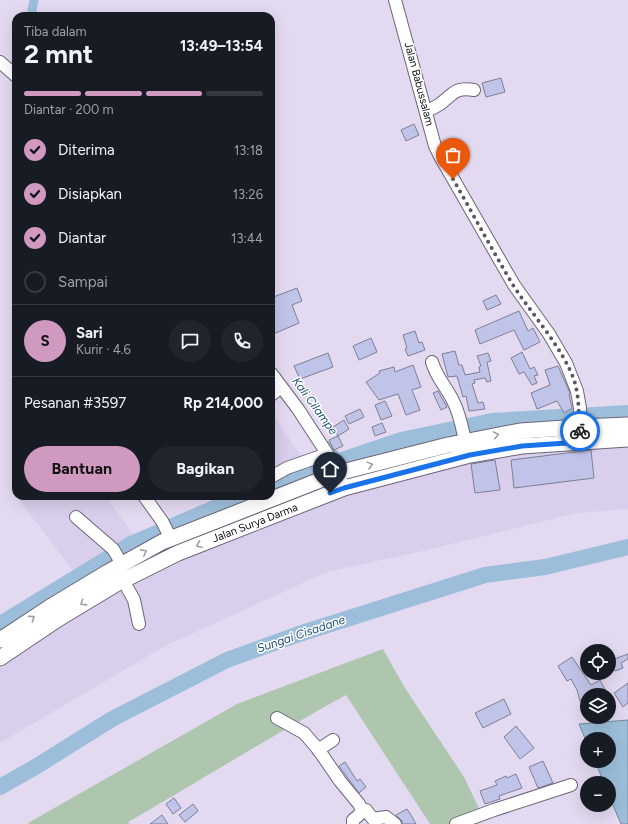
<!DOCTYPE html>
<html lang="id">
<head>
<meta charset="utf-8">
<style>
	:root { --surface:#171b24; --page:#20242c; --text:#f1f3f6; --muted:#9ea1a6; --line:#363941; --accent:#cf99c0 }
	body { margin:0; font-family:Figtree,sans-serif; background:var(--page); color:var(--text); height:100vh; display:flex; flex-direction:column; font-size:15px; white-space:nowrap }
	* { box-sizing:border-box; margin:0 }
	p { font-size:13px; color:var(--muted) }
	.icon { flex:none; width:22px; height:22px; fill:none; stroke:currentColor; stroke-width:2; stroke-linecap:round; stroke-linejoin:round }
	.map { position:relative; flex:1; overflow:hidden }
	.sheet { position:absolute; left:12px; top:12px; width:263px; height:488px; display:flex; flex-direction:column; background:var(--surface); border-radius:12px; box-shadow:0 4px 16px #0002 }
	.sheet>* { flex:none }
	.controls { position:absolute; left:580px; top:644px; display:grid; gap:8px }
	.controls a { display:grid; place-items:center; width:36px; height:36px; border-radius:50%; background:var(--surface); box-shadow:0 4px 16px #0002; font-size:20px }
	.pin { position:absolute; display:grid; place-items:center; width:34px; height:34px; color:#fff; margin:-41px -17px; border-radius:50% 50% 50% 0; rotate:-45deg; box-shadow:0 0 4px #0007 }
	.pin .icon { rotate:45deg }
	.courier { position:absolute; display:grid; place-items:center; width:40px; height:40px; margin:-20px; border:3px solid #1a73e8; border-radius:50%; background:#fff; color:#222; box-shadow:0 1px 5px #0007 }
	.headline em { font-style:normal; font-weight:700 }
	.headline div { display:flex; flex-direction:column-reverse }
	.headline { display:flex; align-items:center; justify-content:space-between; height:68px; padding:0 12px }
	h1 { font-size:26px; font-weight:700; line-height:30px }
	.bar { display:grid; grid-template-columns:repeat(4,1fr); gap:6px 4px; align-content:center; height:48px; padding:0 12px }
	.bar i { height:5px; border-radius:3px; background:var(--line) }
	.bar .active { background:var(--accent) }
	.bar p { grid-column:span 4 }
	.line { display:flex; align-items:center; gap:10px; padding:0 12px; border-top:1px solid var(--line) }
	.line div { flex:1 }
	.round { display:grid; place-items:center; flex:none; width:42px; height:42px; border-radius:21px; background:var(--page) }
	ol { padding:0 12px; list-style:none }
	li { display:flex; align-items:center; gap:12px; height:44px }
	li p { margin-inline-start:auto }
	li .icon { padding:4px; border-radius:50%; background:var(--accent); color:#111; stroke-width:4 }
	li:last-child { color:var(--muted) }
	li i { width:22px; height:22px; border:2px solid var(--line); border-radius:50% }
	.button { display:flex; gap:8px; margin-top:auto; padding:8px 12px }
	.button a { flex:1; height:46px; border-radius:24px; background:var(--accent); color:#111; font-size:16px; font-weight:700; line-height:46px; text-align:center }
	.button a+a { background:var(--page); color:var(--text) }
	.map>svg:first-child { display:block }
	.built { fill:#d9ceeb }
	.green { fill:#afc6ae }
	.water { fill:#9dbeda; stroke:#73899f }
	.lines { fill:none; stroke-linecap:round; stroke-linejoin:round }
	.canal { stroke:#9dbeda; stroke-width:9 }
	.river { stroke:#9dbeda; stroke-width:16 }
	.building { fill:#c1c4e9; stroke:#7d7f93 }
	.minor-casing { stroke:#6c6478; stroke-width:14 }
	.major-casing { stroke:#6c6478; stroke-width:17 }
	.minor { stroke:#fff; stroke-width:12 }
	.major { stroke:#fff; stroke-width:15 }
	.oneway { stroke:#9f9fa1 }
	.done { stroke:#5a5562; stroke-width:4; stroke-dasharray:0 7.2 }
	.route { stroke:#1a73e8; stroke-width:5 }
	.labels { text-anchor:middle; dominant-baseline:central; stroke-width:3; stroke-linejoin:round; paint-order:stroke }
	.street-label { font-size:11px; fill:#100e15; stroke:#fff }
	.water-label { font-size:12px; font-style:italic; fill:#205479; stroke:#fff }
</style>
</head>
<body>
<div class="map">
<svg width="628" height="824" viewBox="0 0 628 824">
	<rect width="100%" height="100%" fill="#e3daf1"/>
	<path class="built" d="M 628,409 L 628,509 L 576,513 L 427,550 L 327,572 L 165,646 L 0,743 L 0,620 L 35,596 L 74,572 L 16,496 L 106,496 L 136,538 L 231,496 L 271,496 L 271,411 L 306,464 L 371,444 L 451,421 L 539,413 Z"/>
	<path class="green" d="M 383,649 L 405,688 L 464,777 L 482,815 L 454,824 L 430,824 L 346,695 C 273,735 201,780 128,822 L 130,824 L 29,824 L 28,823 L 237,704 Z"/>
	<path class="water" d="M 628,720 L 628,824 L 621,824 L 609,796 L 609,783 L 604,783 L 595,761 L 609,761 L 609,739 L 587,739 L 587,743 L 579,724 Z"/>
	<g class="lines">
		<path class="canal" d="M 31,16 L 34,0
			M 16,63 L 15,66 L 16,67
			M 328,446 L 339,461"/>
		<path class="river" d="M 271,484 L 401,440 L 492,421 L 628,413
			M 0,624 L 131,544 L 242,496
			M 0,787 L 37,766 L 112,719 L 227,660 L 299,634 L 485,575 L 545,567 L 628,547"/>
	</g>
	<path class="building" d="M 501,78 L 505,92 L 486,97 L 482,83 Z
		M 414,124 L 419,135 L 406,141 L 401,130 Z
		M 297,288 L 302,301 L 292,305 L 299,323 L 271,335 L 271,298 Z
		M 496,295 L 501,304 L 487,310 L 483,301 Z
		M 519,311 L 528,331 L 533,328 L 540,342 L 524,350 L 514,330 L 480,344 L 475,330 Z
		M 415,331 L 419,343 L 422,342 L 425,350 L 408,356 L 405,349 L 407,348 L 403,335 Z
		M 371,338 L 377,352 L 359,360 L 353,346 Z
		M 455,351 L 459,365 L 462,365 L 465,375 L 480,372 L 479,367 L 481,366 L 477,356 L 488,353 L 491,361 L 487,362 L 491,381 L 487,382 L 485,378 L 474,380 L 475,383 L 472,384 L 478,403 L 483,402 L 485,409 L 469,411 L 466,396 L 463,397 L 457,376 L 448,377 L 442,354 Z
		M 522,352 L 530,369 L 534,367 L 538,375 L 534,376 L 537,383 L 532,385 L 524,372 L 519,374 L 511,358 Z
		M 328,353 L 333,367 L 300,379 L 294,366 Z
		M 413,365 L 421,387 L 412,390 L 420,410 L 406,415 L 398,394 L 379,400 L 366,382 L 380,373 L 379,371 L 394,367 L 395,372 Z
		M 558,366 L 570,393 L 569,394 L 572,408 L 564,413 L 557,401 L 537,409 L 531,393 L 550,385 L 545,370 Z
		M 438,391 L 447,407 L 441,410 L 433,393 Z
		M 385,401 L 392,416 L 381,420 L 375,405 Z
		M 360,409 L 364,417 L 349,424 L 345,416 Z
		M 344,420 L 349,429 L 338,436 L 333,427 Z
		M 382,423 L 386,432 L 375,436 L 372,427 Z
		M 338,436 L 343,446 L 334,450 L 329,440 Z
		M 591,450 L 594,478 L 514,488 L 511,460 Z
		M 495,460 L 500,490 L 475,493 L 471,464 Z
		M 628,654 L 628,659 L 621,663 L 623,668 L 615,671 L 613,667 L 609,670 L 609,661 Z
		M 572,657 L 591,685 L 600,680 L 608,695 L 587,695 L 587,699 L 580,701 L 577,690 L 571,679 L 567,681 L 558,666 Z
		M 628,683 L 628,703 L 623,707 L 614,693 Z
		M 504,699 L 511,714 L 483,728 L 475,713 Z
		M 516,726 L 534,748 L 520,759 L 504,737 Z
		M 543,761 L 553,783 L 538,788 L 529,767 Z
		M 345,762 L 357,781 L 360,779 L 366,787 L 359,793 L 339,766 Z
		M 516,774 L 522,788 L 499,796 L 500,799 L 485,804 L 480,791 L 497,785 L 495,781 L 506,776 L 507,778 Z
		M 174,798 L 181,808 L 173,814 L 166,804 Z
		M 193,804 L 198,811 L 185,822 L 179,815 Z
		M 407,809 L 411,815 L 416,824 L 402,824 L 402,821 L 396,815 Z
		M 162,815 L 168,824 L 150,824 Z"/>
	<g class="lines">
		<g class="minor-casing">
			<path id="minor" d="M 395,0 L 435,146 L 440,156 L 514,285 L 549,334 L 566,363 L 577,391 L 580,408 L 579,424 L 581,434
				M 0,62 L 16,76
				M 426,111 C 431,109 436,107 440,104 C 454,94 454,87 474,90
				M 432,362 C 437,379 446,386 453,401 C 460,414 462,427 465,441
				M 271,373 L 298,409 L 328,455 L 336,468 L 344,488
				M 271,395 L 281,387
				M 271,477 L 287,468 L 327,454
				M 144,496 L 162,521 L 171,539
				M 76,517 L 113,549 L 122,564
				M 123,580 L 134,600 L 139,624
				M 277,718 L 304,733 L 318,749 L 340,781 L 359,804 L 362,810 L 359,815 L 353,820 L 353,824
				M 318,750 L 333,740
				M 362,810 L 366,810 L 373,819 L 386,817 L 395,824
				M 456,824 L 494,810 L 571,785"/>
		</g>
		<g class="major-casing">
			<path id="major" d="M 0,640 L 50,607 L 108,572 L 162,542 L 338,473 L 448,445 L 520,431 L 580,427 L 628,425
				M 0,658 L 58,619 L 116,584 L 178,553 L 344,488 L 470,455 L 522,446 L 628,439"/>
		</g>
		<use href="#minor" class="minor"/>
		<use href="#major" class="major"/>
	</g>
	<defs><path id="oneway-chevron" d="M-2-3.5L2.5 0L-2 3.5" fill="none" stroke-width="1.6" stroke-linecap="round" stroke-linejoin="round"/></defs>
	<g class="oneway">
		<use href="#oneway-chevron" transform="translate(496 435) rotate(-10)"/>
		<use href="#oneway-chevron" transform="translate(370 465) rotate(-15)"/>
		<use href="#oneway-chevron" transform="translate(199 545) rotate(159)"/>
		<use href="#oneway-chevron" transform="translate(144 552) rotate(-28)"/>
		<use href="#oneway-chevron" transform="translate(83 603) rotate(148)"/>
		<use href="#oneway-chevron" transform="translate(32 618) rotate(-34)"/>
	</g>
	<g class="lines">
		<path class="done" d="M 453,179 C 473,214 492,250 513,285 C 533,316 559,343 573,377 C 580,396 578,413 580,431"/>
		<path class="route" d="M 330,493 L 344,488 L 470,455 L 522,446 L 582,442 L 580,431"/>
	</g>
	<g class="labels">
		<g class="street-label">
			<text transform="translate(419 84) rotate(75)">Jalan Babussalam</text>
			<text transform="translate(255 523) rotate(-21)">Jalan Surya Darma</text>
		</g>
		<g class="water-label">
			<text transform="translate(315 406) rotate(54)">Kali Cilampe</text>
			<text transform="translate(301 634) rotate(-19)">Sungai Cisadane</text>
		</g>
	</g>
</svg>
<div class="controls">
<a><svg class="icon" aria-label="locate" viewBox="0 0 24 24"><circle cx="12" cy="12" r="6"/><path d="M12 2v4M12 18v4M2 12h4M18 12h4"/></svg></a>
<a><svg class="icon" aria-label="layers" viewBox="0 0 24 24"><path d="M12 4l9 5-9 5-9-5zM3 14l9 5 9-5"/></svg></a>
<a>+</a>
<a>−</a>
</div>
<div class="pin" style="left:453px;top:179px;background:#ea580c"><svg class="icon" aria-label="bag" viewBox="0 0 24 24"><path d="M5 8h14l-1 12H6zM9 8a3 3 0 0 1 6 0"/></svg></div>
<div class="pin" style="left:330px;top:493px;background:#1f2937"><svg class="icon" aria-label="home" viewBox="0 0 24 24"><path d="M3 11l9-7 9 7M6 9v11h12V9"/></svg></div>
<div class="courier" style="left:580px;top:431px"><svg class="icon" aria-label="bike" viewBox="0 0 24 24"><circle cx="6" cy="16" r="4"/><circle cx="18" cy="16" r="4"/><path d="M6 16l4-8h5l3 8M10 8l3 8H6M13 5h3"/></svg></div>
<section class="sheet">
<div class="headline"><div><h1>2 mnt</h1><p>Tiba dalam</p></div><em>13:49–13:54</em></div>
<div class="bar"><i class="active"></i><i class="active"></i><i class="active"></i><i></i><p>Diantar · 200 m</p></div>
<ol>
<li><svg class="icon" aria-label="check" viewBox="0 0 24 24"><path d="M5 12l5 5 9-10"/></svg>Diterima<p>13:18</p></li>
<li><svg class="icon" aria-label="check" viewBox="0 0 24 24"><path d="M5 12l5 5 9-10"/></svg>Disiapkan<p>13:26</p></li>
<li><svg class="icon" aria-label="check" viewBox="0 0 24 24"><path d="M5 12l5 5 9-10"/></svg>Diantar<p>13:44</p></li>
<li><i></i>Sampai</li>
</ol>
<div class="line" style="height:72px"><b class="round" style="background:var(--accent);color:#111">S</b><div><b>Sari</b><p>Kurir · 4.6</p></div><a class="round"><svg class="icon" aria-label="chat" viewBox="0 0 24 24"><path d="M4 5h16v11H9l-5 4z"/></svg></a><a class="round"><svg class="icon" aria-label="phone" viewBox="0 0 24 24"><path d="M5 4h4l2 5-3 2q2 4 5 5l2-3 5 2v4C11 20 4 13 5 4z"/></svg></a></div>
<div class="line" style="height:52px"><div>Pesanan #3597</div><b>Rp 214,000</b></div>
<div class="button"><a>Bantuan</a><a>Bagikan</a></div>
</section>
</div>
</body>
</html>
